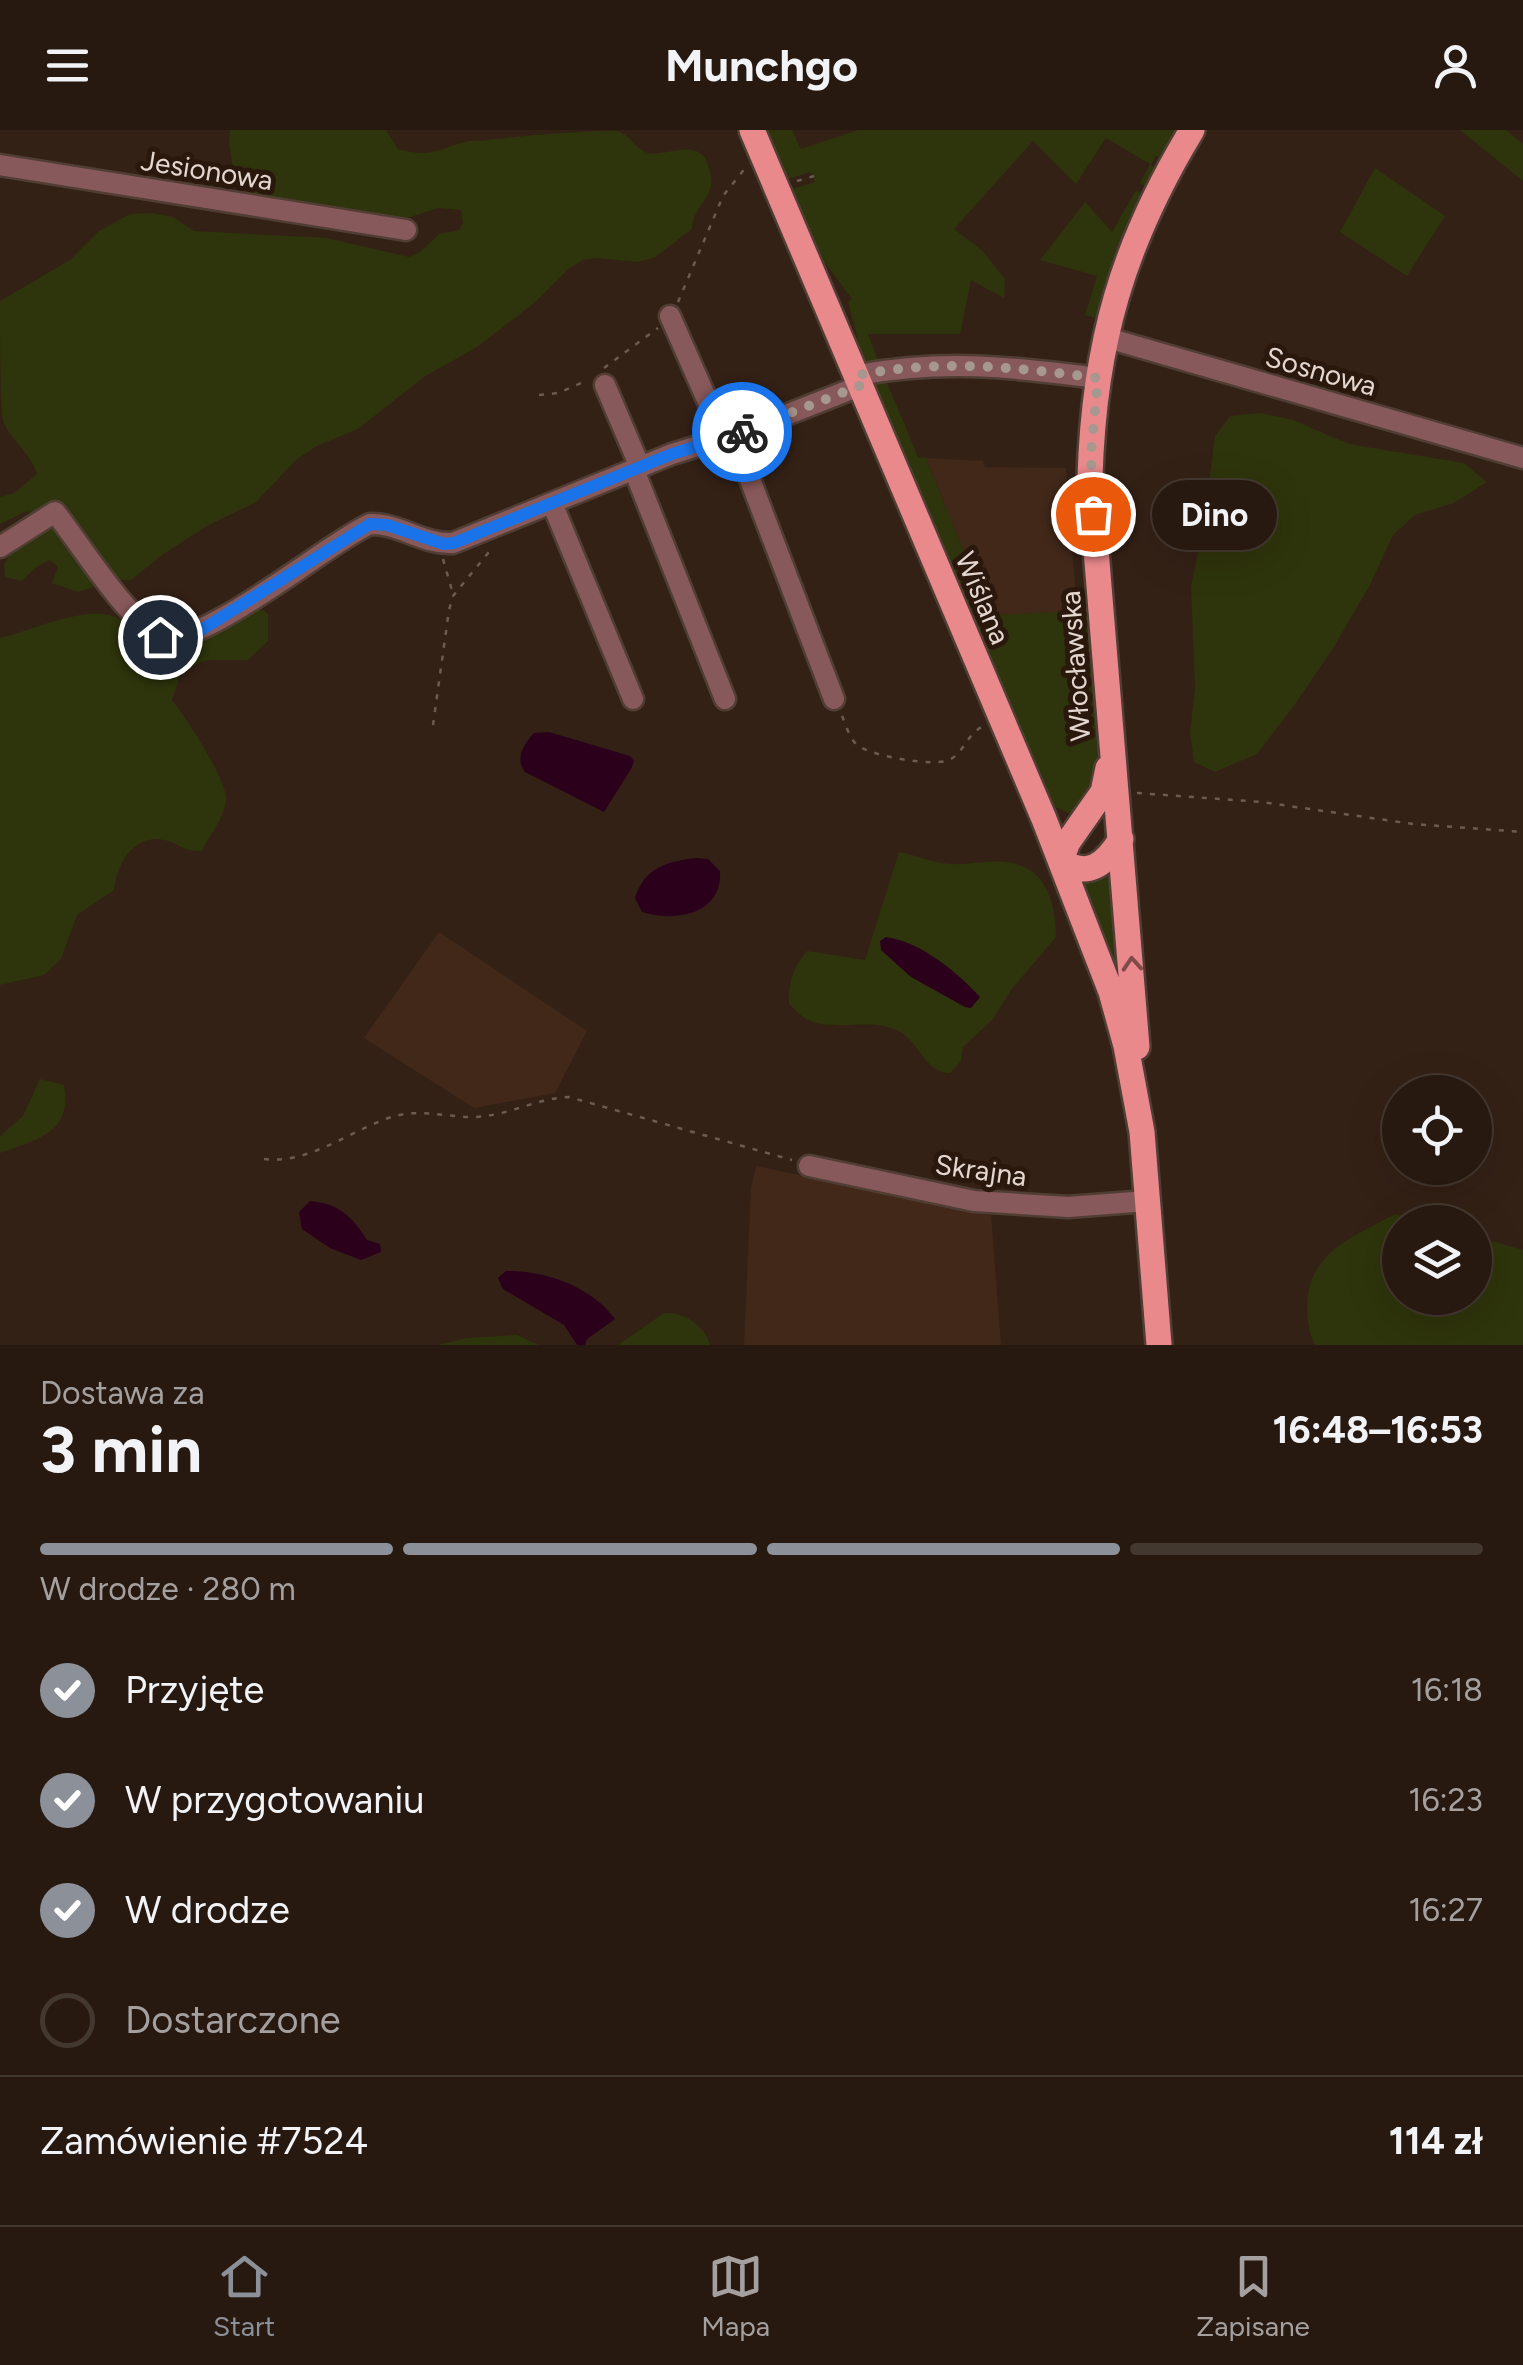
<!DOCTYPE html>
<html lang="pl">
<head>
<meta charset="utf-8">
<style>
	:root { --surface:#271910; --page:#2f2219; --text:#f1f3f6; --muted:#a4a09f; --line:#433830; --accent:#8c9099 }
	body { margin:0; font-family:Figtree,sans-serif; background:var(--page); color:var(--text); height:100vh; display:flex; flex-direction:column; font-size:38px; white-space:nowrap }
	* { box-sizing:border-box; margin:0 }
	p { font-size:32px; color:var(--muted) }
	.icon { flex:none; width:55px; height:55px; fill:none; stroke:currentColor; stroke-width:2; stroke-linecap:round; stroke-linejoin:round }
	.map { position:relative; height:1215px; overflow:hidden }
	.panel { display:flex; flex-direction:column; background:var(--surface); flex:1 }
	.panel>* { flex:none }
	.fabs { position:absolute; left:1382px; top:945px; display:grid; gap:20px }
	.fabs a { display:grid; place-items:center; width:110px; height:110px; border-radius:50%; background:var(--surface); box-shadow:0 10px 40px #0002,0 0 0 2px var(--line); font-size:50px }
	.pin { position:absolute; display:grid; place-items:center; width:85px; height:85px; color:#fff; margin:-42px; border:5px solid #fff; border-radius:50%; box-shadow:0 2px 10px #0007 }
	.courier { position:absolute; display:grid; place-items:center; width:100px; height:100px; margin:-50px; border:8px solid #1a73e8; border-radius:50%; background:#fff; color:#222; box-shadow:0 2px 12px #0007 }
	.bubble { position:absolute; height:70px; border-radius:35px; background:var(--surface); box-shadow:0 10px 40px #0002,0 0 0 2px var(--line); font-size:32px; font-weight:700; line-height:70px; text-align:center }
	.head em { font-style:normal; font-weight:700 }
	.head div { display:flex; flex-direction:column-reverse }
	.head { display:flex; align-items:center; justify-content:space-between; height:170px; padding:0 40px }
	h1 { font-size:65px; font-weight:700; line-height:75px }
	.bar { display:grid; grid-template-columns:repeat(4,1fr); gap:15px 10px; align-content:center; height:120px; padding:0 40px }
	.bar i { height:12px; border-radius:8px; background:var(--line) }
	.bar .on { background:var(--accent) }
	.bar p { grid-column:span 4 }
	.line { display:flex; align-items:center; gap:25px; padding:0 40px; border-top:2px solid var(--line) }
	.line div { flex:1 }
	ol { padding:0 40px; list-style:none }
	li { display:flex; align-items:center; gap:30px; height:110px }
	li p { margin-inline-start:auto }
	li .icon { padding:10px; border-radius:50%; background:var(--accent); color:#fff; stroke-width:4 }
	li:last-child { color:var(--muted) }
	li i { width:55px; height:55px; border:5px solid var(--line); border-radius:50% }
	header { display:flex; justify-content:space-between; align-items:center; height:130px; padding:0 40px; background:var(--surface); font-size:45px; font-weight:700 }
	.menu { display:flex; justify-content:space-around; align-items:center; height:140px; border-top:2px solid var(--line); background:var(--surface); font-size:28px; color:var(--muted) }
	.menu a { display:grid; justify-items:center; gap:5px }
	.menu .on { color:var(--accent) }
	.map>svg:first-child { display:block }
	.built { fill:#412819 }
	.green { fill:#2e340b }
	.water { fill:#2a001b }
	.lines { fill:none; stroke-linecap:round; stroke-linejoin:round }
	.minor-casing { stroke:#503e34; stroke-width:25 }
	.major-casing { stroke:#503e34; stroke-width:30 }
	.path { stroke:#6c5b51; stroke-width:2.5; stroke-dasharray:5 8; stroke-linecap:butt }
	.minor { stroke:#88595a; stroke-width:20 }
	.major { stroke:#ea898c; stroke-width:25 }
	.oneway { stroke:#804b46 }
	.done { stroke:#a6978f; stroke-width:10; stroke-dasharray:0 18 }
	.route { stroke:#1a73e8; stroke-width:12 }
	.labels { text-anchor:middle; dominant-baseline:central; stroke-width:10; stroke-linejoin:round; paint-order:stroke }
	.street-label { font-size:28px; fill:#e4d7d0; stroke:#2a180d }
</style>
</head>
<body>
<header><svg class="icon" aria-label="menu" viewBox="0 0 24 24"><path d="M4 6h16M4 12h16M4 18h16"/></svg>Munchgo<svg class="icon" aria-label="person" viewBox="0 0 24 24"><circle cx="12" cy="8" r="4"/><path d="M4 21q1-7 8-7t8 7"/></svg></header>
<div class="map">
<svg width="1523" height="1215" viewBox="0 0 1523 1215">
	<rect width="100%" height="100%" fill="#342116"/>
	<path class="built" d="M 926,328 L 983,331 L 985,337 L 1066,338 L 1077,481 L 990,486 Z
		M 439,802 L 587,901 L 555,963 L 474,978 L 364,908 Z
		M 756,1036 L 991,1085 L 1001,1215 L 744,1215 L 751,1058 Z"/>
	<path class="green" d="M 230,0 L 386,0 L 398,19 C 431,28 435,20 465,12 C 472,10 480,11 487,10 C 522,6 585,0 617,1 C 630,4 636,20 648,23 C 664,27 696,9 706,30 C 723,68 693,71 692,99 L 654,128 L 637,132 L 597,128 L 583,130 L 568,139 L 533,174 L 477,217 L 424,247 L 358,299 L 317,316 L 297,329 L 256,372 L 207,396 L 162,425 L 131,450 L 115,450 L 78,462 L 52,453 L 58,437 L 50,430 L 35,438 L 22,451 L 5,447 L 4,435 L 32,385 L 27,381 L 0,394 L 0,367 L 14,363 L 37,344 C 31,323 11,311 3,291 C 0,270 0,198 0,171 L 70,130 L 99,101 L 130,84 L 153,83 L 173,87 L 194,101 L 327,108 L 409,127 L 420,122 L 439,104 L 459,100 L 463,93 L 461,80 L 438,78 L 407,88 L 253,65 L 235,51 L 229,13 Z
		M 767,0 L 792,0 L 801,19 L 858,0 L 1184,0 L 1166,31 L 1156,26 L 1151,35 L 1158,40 L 1148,58 L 1140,53 L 1150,34 L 1106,8 L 1076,54 L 1033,11 L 954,99 L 983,121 L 1005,149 L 1004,168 L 971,150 L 960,204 L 868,204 L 881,238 L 866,241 L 848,172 L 852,169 L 820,126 L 792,59 L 815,52 L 811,42 L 788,49 Z
		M 1460,0 L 1506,0 L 1523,14 L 1523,51 Z
		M 1375,38 L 1445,86 L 1407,146 L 1340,102 Z
		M 1136,60 L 1146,67 L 1101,189 L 1085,185 L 1097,146 L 1040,130 L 1085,72 L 1112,102 Z
		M 885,248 L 918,327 L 926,328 L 990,485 L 1077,481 L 1087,485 L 1092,497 L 1101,643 L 1081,678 L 1068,683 L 1051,675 L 872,251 Z
		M 1260,283 L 1293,290 L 1349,314 L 1464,333 L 1487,352 L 1454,373 L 1415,385 L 1393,405 L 1370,455 L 1334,517 L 1293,577 L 1257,624 L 1215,642 L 1194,632 L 1190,603 L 1195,558 L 1191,456 L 1203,400 L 1215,306 L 1230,286 Z
		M 261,479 L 268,484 L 268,511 L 248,530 L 207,530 L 182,540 L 172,570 C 185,586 228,651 226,670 C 225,687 209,706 202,721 C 183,722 179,713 164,710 C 132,704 117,735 114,760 L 77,785 L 61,829 L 44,845 L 0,855 L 0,508 C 32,501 94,470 123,491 C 131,496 138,506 146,513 C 206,517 210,503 261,479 Z
		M 899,722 C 917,725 934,734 952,734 C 970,735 988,730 1006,732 C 1046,736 1056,773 1056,807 L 1011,860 L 993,889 L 963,917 L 961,931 L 950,943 C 926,943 920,915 902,903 C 872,885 838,903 808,890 C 801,887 795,879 789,874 C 788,852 793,838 807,821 L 865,830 Z
		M 1110,738 L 1120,854 L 1081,751 L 1082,748 Z
		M 40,949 L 64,955 C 73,1003 37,1010 0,1023 L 0,1006 L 23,986 Z
		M 1395,1084 L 1428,1092 L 1400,1092 L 1400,1168 L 1475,1168 L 1475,1106 L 1523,1120 L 1523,1215 L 1315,1215 C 1309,1204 1307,1189 1307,1176 C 1308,1122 1353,1107 1395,1084 Z
		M 664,1183 C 684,1182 705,1195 710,1215 L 618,1215 Z
		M 517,1205 L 539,1215 L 438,1215 L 466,1208 Z"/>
	<path class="water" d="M 549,602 L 630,626 L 634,631 L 631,639 L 604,682 L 525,642 C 515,629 523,615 534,603 Z
		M 697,728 L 708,729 L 720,741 C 723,784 676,793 642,782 L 635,768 C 645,737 668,731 697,728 Z
		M 886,807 C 921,812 957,842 980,867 L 971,878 L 965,877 L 911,847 L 881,820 L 880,811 Z
		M 310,1071 C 339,1074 351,1085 367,1110 L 380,1114 L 381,1122 L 361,1130 L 330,1118 L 302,1099 L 299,1082 Z
		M 506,1141 C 545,1140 592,1157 615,1189 L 587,1209 L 585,1215 L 577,1215 L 564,1195 L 503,1159 L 498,1148 Z"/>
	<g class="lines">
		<g class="minor-casing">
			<path id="minor" d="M 0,35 L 406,100
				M 670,186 L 723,306
				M 1104,207 L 1523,328
				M 858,245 C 945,229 1012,237 1098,248
				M 605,255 L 640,337
				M 733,305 L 834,569
				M 634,340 L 725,569
				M 552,373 L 633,569
				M 0,417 L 55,382 C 81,415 123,484 158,505 C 193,526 330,411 370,394 C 399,393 424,415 453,413 L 672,324 L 743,302 L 862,255
				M 809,1036 L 974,1071 L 1068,1077 L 1147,1071"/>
		</g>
		<g class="major-casing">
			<path id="major" d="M 752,0 L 1044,689 L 1111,862 L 1126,916 L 1142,1002 L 1159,1215
				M 1061,730 L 1068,712 L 1103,662 L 1108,638
				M 1061,730 C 1088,750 1106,733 1121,709
				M 1137,917 L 1090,347 C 1094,213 1123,114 1192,0"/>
		</g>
		<path class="path" d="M 797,51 L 814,46
			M 678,172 L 723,66 L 746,37
			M 604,238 L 658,198
			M 539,265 L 558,263 L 586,251
			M 443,429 L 453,464
			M 842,586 C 846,595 849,607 856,614 C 868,626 934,637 949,630 C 964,623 967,604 982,597
			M 433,595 L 449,480 L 453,466 L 493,417
			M 1137,663 L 1262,672 L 1413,694 L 1523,702
			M 264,1029 C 310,1035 353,998 395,986 C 421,979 446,987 472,987 C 506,987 536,968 569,967 L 792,1030"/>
		<use href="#minor" class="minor"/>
		<use href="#major" class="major"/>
	</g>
	<defs><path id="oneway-chevron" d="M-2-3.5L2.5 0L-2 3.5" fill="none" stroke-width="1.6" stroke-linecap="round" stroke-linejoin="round" transform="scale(2.5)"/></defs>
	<use class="oneway" href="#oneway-chevron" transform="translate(1132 834) rotate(-94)"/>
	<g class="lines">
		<path class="done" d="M 742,302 L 862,255 L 858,245 C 945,229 1012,237 1098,248 L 1091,324 L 1093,384"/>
		<path class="route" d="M 160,507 L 185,506 L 198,502 L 370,394 L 387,395 L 444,414 L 454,413 L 672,324 L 742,302"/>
	</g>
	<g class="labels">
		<g class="street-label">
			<text transform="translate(207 40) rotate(9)">Jesionowa</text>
			<text transform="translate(1321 241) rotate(16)">Sosnowa</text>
			<text transform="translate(983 468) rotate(67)">Wiślana</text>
			<text transform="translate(1075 536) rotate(-94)">Włocławska</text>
			<text transform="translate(981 1040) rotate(8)">Skrajna</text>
		</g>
	</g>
</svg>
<div class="fabs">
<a><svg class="icon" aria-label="locate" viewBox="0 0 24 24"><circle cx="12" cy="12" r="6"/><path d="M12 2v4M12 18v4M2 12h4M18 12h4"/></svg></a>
<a><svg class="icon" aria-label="layers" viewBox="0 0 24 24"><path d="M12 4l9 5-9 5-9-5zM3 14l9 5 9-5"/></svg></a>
</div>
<div class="pin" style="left:1093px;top:384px;background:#ea580c"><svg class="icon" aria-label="bag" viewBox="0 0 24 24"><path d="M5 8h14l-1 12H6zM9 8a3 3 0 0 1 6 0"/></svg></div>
<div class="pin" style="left:160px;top:507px;background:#1f2937"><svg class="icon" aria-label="home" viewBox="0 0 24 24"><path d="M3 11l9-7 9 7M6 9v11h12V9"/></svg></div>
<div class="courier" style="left:742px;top:302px"><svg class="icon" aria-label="bike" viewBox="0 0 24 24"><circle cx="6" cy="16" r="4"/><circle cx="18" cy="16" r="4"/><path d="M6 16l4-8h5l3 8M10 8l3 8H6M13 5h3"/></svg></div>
<div class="bubble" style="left:1152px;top:350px;width:125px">Dino</div>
</div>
<section class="panel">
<div class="head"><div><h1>3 min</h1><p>Dostawa za</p></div><em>16:48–16:53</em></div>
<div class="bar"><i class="on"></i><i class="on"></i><i class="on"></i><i></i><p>W drodze · 280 m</p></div>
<ol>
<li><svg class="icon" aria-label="check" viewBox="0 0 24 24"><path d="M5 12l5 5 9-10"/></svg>Przyjęte<p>16:18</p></li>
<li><svg class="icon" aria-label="check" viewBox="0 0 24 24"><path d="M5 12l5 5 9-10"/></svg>W przygotowaniu<p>16:23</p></li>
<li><svg class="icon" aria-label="check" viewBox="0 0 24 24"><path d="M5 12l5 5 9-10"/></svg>W drodze<p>16:27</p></li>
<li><i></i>Dostarczone</li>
</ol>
<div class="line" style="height:130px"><div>Zamówienie #7524</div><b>114 zł</b></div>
</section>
<nav class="menu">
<a class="on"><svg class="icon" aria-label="home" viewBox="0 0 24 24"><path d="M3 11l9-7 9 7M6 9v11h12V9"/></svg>Start</a>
<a><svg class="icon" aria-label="map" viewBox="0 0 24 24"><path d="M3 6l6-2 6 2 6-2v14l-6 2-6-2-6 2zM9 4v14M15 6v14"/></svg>Mapa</a>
<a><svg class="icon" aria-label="saved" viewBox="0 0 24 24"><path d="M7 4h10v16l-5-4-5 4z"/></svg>Zapisane</a>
</nav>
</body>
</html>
